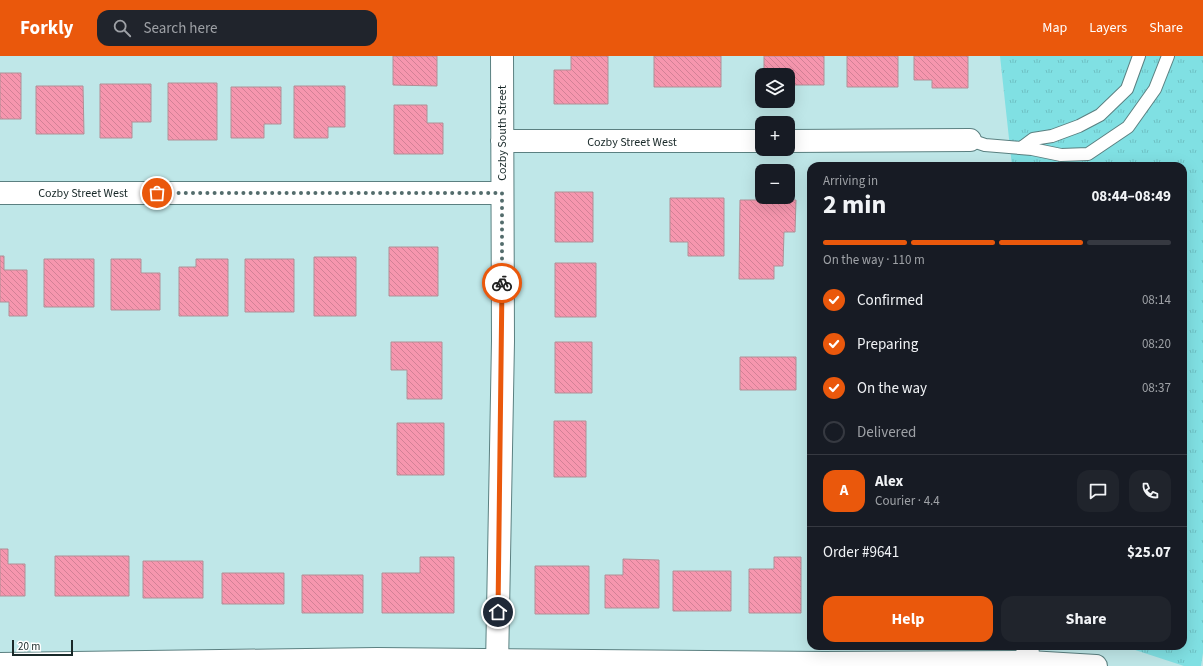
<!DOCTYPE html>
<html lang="en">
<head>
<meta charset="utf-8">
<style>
	:root { --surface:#171b24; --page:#20242c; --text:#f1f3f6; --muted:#9ea1a6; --line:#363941; --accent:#ea580c }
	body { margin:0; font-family:"Source Sans 3",sans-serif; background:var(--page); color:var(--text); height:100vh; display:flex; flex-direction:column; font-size:15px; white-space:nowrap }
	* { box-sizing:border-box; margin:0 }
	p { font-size:13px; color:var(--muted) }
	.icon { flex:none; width:22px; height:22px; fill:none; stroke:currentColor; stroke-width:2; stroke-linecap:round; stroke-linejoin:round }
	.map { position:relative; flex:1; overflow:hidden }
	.sheet { position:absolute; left:807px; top:106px; width:380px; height:488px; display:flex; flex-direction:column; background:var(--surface); border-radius:12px; box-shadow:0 4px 16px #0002 }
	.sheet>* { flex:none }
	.tools { position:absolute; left:755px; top:12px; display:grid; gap:8px }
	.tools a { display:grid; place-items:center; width:40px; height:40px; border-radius:8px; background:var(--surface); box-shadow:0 4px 16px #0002; font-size:20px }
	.scale { position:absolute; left:12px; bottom:10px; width:61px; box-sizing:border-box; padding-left:4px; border:2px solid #192929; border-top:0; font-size:11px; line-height:14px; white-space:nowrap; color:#192929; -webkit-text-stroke:3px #fff; paint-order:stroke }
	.pin { position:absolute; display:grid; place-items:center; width:34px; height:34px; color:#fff; margin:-17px; border:2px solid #fff; border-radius:50%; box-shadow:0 1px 4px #0007 }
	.courier { position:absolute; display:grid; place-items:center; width:40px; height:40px; margin:-20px; border:3px solid #ea580c; border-radius:50%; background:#fff; color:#222; box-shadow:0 1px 5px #0007 }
	.overview em { font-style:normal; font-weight:700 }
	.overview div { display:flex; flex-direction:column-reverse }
	.overview { display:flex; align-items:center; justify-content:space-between; height:68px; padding:0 16px }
	h1 { font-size:26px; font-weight:700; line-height:30px }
	.bar { display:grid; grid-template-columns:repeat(4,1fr); gap:6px 4px; align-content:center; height:48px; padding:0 16px }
	.bar i { height:5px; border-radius:3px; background:var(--line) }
	.bar .on { background:var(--accent) }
	.bar p { grid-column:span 4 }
	.line { display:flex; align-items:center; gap:10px; padding:0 16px; border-top:1px solid var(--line) }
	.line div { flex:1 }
	.round { display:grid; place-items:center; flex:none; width:42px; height:42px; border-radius:12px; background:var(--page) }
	ol { padding:0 16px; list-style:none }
	li { display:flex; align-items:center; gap:12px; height:44px }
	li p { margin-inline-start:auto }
	li .icon { padding:4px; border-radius:50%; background:var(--accent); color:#fff; stroke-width:4 }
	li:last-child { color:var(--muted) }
	li i { width:22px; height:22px; border:2px solid var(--line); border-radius:50% }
	.action { display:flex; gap:8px; margin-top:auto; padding:8px 16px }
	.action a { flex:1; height:46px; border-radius:12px; background:var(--accent); color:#fff; font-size:16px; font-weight:700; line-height:46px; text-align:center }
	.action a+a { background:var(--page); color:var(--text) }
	header { display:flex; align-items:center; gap:24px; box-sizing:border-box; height:56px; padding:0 20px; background:var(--accent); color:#fff }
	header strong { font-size:19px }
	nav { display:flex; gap:22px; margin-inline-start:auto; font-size:14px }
	.search { width:280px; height:36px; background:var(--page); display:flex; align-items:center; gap:10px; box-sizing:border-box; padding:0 14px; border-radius:12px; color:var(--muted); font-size:15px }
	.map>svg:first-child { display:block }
	.grass { fill:url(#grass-tufts) }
	.building { fill:url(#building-back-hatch); stroke:#b08f96 }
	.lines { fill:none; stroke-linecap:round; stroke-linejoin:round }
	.lane-casing { stroke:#5b8081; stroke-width:14 }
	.street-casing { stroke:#5b8081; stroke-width:24 }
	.secondary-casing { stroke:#5b8081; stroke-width:24 }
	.lane { stroke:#fff; stroke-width:12 }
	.street { stroke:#fff; stroke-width:22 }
	.secondary { stroke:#fff; stroke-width:22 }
	.done { stroke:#536c6c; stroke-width:4; stroke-dasharray:0 7.2 }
	.route { stroke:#ea580c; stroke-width:5 }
	.labels { text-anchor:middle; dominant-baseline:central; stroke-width:3.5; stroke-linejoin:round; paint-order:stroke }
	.street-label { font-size:12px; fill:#192929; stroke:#fff }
</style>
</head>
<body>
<header>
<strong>Forkly</strong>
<div class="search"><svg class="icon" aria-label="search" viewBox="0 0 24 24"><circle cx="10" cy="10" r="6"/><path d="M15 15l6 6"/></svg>Search here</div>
<nav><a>Map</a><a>Layers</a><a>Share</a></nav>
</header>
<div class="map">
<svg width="1203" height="610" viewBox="0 0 1203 610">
	<defs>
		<pattern id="grass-tufts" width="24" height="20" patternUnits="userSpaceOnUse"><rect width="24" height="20" fill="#80e0e3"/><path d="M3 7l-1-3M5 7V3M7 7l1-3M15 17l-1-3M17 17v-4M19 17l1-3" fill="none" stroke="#6ec0c3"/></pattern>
		<pattern id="building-back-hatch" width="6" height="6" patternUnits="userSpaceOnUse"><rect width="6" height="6" fill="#f696ae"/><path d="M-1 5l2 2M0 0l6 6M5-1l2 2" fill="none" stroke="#d28196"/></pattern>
	</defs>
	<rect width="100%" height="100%" fill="#bfe7e8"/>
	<path class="grass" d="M 1000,0 L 1203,0 L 1203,597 L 1201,610 L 1184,610 L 1123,590 L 1183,590 L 1183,110 L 1012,110 Z"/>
	<path class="building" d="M 393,0 L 437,0 L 437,30 L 393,29 Z
		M 571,0 L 608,0 L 608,48 L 554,48 L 554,14 L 571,14 Z
		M 654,0 L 721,0 L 721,31 L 654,31 Z
		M 764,0 L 824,0 L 824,29 L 788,29 L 788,19 L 764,19 Z
		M 847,0 L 898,0 L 898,31 L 847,31 Z
		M 914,0 L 968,0 L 968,32 L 932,32 L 932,24 L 914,24 Z
		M 0,17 L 21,17 L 21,63 L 0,63 Z
		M 168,27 L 217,27 L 217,84 L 168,84 Z
		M 100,28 L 151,28 L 151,66 L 132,66 L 132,82 L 100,82 Z
		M 36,30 L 83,30 L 84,78 L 36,78 Z
		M 294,30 L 345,30 L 345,71 L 328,71 L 328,82 L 294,82 Z
		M 231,31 L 281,31 L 281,68 L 264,68 L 264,82 L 231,82 Z
		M 394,49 L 427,49 L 427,67 L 443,67 L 443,98 L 394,98 Z
		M 555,136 L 593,136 L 593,186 L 555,186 Z
		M 670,142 L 724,142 L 724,200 L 688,200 L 688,186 L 670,186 Z
		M 740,144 L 796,144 L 795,176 L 784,176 L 783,210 L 774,210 L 774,223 L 739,223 Z
		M 389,191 L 438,191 L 438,240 L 389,240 Z
		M 0,200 L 4,200 L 4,214 L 27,214 L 27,260 L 9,260 L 9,246 L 0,246 Z
		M 314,201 L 356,201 L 356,260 L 314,260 Z
		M 44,203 L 94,203 L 94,251 L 44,251 Z
		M 111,203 L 141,203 L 141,217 L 160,217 L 160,254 L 111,254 Z
		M 196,203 L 228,203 L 228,260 L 179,260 L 179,211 L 196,211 Z
		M 245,203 L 294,203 L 294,256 L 245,256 Z
		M 555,207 L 596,207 L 596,261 L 555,261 Z
		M 391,286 L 442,286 L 442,343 L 407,343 L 407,314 L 391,314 Z
		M 555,286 L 592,286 L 592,337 L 555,337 Z
		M 740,301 L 796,301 L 796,334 L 740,334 Z
		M 554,365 L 586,365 L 586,421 L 554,421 Z
		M 397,367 L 444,367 L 444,419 L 397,419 Z
		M 0,493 L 8,493 L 8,508 L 25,508 L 25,540 L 0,540 Z
		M 55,500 L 129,500 L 129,540 L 55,540 Z
		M 420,501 L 454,501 L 454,557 L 382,557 L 382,517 L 420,517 Z
		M 774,501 L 801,501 L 801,557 L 749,557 L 749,513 L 774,513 Z
		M 623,503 L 659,504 L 659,552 L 605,552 L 605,519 L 623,519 Z
		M 143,505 L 203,505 L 203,542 L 143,542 Z
		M 535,510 L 589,510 L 589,558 L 535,558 Z
		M 673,515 L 731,515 L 731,555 L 673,555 Z
		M 222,517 L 284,517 L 284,548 L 222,548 Z
		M 302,519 L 363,519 L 363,557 L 302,557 Z"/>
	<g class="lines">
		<g class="lane-casing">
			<path id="lane" d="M 970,84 L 985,89 L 1032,93 L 1061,99 L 1088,98 L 1128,71 L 1155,33 L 1168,0
				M 1021,92 L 1033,83 L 1052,80 L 1079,70 L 1100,59 L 1127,33 L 1139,0"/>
		</g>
		<g class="street-casing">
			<path id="street" d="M 502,85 L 762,85
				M 788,85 L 970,84
				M 0,137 L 502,137
				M 1027,590 L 1029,606
				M 497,610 L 503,285 L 502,0"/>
		</g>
		<g class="secondary-casing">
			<path id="secondary" d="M 0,608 L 377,603 L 824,607 L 1029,606 L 1096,610"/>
		</g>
		<use href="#lane" class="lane"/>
		<use href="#street" class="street"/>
		<use href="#secondary" class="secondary"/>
	</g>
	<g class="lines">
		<path class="done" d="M 157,137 L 502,137 L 502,227"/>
		<path class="route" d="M 498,556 L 502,227"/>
	</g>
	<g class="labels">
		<g class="street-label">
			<text transform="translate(502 77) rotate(-90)">Cozby South Street</text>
			<text x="632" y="86">Cozby Street West</text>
			<text x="83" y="137">Cozby Street West</text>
		</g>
	</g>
</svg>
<div class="tools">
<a><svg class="icon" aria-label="layers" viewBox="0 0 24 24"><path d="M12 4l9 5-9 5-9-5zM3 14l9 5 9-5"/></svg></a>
<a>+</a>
<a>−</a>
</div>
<div class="scale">20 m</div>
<div class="pin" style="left:157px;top:137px;background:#ea580c"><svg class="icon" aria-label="bag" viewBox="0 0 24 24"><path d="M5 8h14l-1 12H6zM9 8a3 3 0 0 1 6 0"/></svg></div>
<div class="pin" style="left:498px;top:556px;background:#1f2937"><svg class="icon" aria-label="home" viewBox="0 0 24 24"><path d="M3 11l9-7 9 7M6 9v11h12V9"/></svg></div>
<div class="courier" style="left:502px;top:227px"><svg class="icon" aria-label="bike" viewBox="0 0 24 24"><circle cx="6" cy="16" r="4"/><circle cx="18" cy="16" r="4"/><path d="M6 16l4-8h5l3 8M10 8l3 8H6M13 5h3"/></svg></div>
<section class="sheet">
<div class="overview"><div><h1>2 min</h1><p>Arriving in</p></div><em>08:44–08:49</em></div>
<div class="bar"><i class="on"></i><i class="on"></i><i class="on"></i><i></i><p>On the way · 110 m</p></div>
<ol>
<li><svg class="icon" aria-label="check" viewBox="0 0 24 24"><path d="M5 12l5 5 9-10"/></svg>Confirmed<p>08:14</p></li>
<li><svg class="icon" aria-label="check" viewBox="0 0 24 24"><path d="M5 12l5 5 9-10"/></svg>Preparing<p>08:20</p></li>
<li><svg class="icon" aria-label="check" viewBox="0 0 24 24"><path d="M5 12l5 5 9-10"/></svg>On the way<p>08:37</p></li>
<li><i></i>Delivered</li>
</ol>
<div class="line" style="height:72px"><b class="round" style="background:var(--accent);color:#fff">A</b><div><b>Alex</b><p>Courier · 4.4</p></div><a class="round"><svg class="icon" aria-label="chat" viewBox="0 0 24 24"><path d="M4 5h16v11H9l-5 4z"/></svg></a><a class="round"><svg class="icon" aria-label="phone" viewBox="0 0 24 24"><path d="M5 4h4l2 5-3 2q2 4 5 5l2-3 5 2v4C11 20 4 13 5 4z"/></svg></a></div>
<div class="line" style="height:52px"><div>Order #9641</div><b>$25.07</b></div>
<div class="action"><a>Help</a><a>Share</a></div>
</section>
</div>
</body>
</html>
